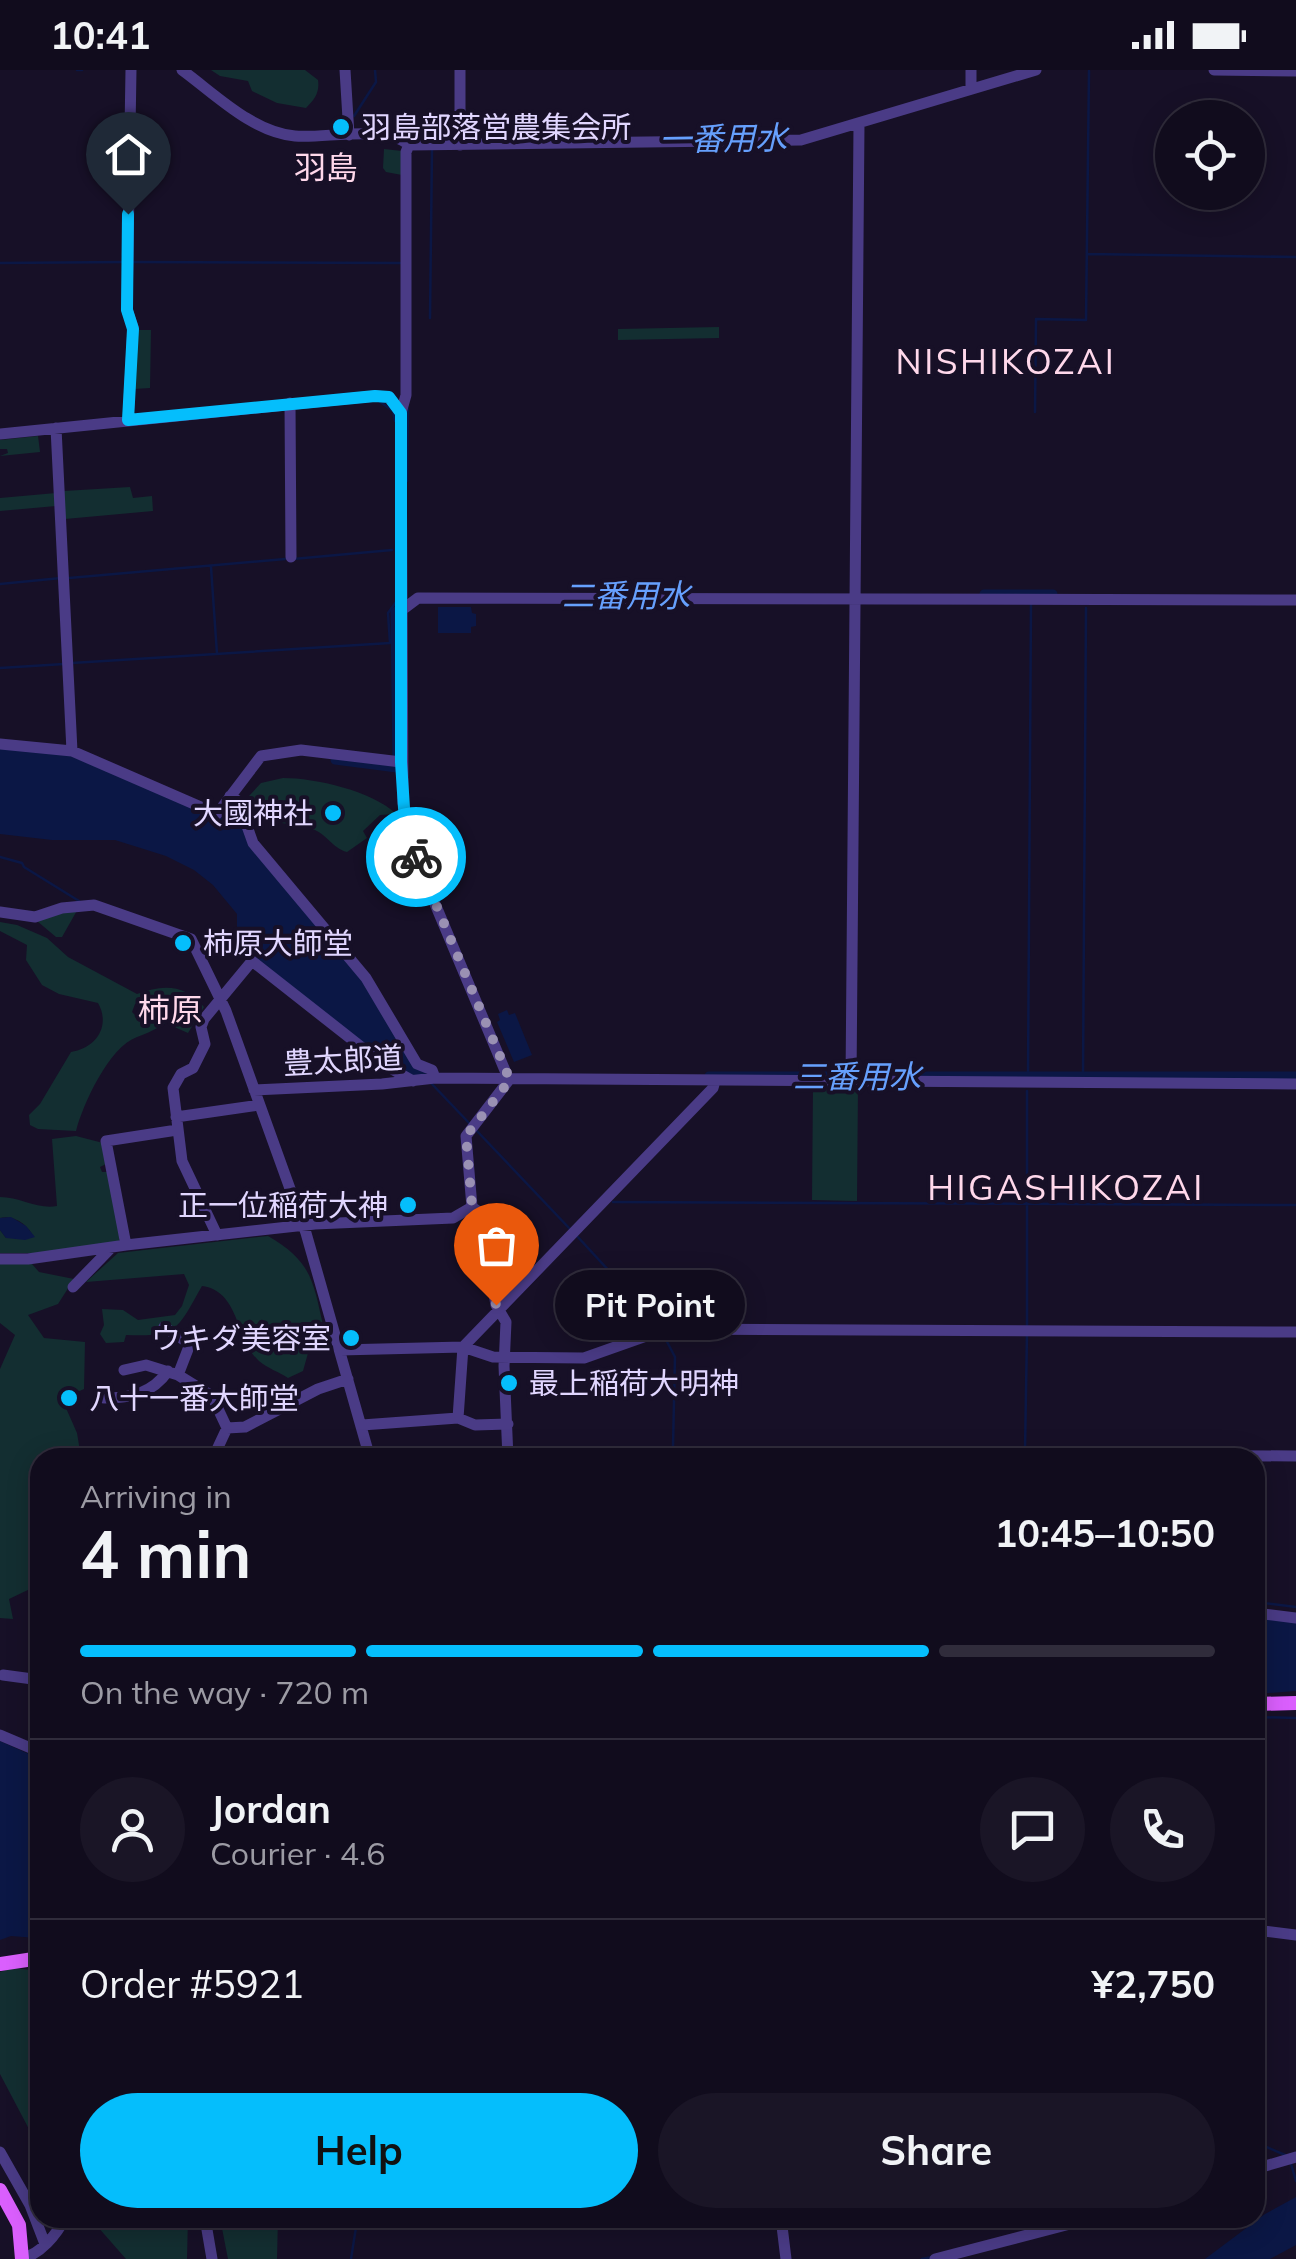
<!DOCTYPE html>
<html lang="en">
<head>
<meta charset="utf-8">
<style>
	:root { --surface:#110c1d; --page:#1a1526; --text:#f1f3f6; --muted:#9c9ba4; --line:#302c3b; --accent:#05befc }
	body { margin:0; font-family:Mulish,"Noto Sans JP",sans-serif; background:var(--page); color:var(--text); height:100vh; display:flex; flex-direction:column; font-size:38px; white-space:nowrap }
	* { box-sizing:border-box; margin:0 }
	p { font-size:32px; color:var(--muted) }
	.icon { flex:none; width:55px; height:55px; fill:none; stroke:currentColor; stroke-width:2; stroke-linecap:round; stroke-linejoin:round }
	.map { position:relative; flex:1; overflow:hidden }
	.panel { position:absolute; left:30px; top:1378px; width:1235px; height:780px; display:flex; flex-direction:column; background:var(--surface); border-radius:30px; box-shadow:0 5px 25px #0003,0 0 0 2px var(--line) }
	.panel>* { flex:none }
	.buttons { position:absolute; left:1155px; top:30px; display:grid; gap:20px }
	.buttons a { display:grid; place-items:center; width:110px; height:110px; border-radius:50%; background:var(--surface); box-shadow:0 5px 25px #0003,0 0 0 2px var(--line); font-size:50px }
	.pin { position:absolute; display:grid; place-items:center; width:85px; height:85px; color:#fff; margin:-102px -42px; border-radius:50% 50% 50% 0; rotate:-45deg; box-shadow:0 0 10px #0007 }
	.pin .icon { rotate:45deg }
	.courier { position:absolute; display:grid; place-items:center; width:100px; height:100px; margin:-50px; border:8px solid #05befc; border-radius:50%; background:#fff; color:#222; box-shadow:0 2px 12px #0007 }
	.bubble { position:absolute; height:70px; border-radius:35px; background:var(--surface); box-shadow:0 5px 25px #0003,0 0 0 2px var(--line); font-size:32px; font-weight:700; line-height:70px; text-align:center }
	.head em { font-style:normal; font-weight:700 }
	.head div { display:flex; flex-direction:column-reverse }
	.head { display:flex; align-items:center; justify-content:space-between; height:170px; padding:0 50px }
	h1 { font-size:65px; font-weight:700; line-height:75px }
	.bar { display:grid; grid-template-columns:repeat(4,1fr); gap:15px 10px; align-content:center; height:120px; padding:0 50px }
	.bar i { height:12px; border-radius:8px; background:var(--line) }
	.bar .current { background:var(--accent) }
	.bar p { grid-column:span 4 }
	.line { display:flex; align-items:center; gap:25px; padding:0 50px; border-top:2px solid var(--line) }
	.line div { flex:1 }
	.round { display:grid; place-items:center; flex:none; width:105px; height:105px; border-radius:52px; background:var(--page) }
	.cta { display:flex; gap:20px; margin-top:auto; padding:20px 50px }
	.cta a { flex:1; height:115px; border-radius:60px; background:var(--accent); color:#111; font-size:40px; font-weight:700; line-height:115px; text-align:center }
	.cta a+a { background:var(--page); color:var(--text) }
	.status { display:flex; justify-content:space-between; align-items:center; height:70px; padding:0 50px; background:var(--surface); direction:ltr }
	.status svg { height:28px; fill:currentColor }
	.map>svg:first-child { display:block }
	.green { fill:#132e31 }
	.water { fill:#0b1745 }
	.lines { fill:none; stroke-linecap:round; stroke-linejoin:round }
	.stream { stroke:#0b1745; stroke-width:2.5 }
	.canal { stroke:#0b1745; stroke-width:9 }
	.minor { stroke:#4a3b86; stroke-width:11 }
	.major { stroke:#da5ffd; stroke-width:14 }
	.done { stroke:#9a91b3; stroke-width:10; stroke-dasharray:0 18 }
	.route { stroke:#05befc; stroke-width:12 }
	.poi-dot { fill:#05befc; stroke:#171027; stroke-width:4 }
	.labels { text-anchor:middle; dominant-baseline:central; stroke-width:8; stroke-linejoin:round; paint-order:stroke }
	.poi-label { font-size:30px; fill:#e1d6ff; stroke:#171027; text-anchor:start }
	.street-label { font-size:30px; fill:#e1d6ff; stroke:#171027 }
	.water-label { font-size:32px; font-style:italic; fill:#66a0fd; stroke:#171027 }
	.neighbourhood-label { font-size:32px; fill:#ffd8eb; stroke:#171027 }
	.quarter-label { font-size:35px; letter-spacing:2.5px; fill:#ffd8eb; stroke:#171027 }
</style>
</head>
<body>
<div class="status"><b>10:41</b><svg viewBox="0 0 49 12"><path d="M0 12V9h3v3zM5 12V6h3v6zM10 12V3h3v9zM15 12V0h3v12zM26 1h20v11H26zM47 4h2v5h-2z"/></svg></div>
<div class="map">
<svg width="1296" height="2189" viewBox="0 0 1296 2189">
	<rect width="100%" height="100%" fill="#171027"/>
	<path class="green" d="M 211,0 L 305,0 L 318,10 C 320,23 314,30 306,38 L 277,33 L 252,21 L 248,11 L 220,6 Z
		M 384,79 L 402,81 L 402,105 L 386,102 L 383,98 Z
		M 719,257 L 719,268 L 618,270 L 618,259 Z
		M 136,260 L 151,260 L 150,318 L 134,319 Z
		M 38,366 L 40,382 L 0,386 L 8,383 L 7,379 L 0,379 L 0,370 Z
		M 130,417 L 133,428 L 152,426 L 153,441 L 65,449 L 64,421 Z
		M 56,423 L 56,436 L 0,441 L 0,428 Z
		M 283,708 C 315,708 373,721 396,744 L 380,745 L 363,761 L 367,768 L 347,782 C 332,778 326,763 312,759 C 281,750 266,759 249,726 L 261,713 Z
		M 79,837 L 62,867 L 56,867 L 37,851 Z
		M 0,852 L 17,855 L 47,868 L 68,887 L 137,924 C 163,914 185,914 204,937 L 188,963 L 172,956 L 172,951 L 184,953 L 189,945 C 178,919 155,928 135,934 L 132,942 L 138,948 L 159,945 L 167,949 L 166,953 C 156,959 148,963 137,967 C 109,977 83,1034 76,1061 L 38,1059 L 30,1055 L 29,1045 L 40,1034 L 71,982 C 96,978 111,956 98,933 L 59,924 L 42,915 L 26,890 L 27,875 L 0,861 Z
		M 813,1016 L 858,1016 L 857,1131 L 812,1130 Z
		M 76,1066 L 103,1073 L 106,1094 L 100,1097 L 102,1102 L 108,1102 L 120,1166 L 119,1172 L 36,1183 L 0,1183 L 0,1160 L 6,1168 L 34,1167 C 28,1155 14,1144 0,1148 L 0,1127 C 20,1127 39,1140 57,1136 L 52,1069 Z
		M 268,1166 C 313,1192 313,1212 324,1259 L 310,1276 L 303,1301 L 288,1308 C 279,1302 267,1298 259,1291 C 235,1269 240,1221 202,1216 C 177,1260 178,1267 126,1265 L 124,1272 L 106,1273 L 100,1264 L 104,1255 L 102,1239 L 123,1240 L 138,1250 L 175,1245 L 182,1236 L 189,1215 L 184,1204 L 86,1212 L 118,1183 Z
		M 0,1192 L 32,1194 L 39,1202 L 74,1209 L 58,1234 L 28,1245 L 44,1268 L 85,1272 L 84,1319 L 62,1329 L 77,1363 L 81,1387 L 40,1388 L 40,1519 L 32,1518 L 9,1529 L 13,1549 L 0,1548 L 0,1299 L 15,1265 L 0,1253 Z
		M 14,1898 L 40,1901 L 40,2080 L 0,2004 L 0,1902 Z
		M 90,2148 L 188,2148 L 187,2189 L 126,2189 Z
		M 220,2148 L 278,2148 L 277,2189 L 228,2189 Z"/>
	<path class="water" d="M 438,537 L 471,537 L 472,543 L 476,544 L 476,556 L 471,557 L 471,563 L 438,563 Z
		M 0,678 L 68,685 L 218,747 L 230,732 L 235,734 L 252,777 L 362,908 L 429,1002 L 417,1009 L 385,992 L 255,889 L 257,887 L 237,858 L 237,844 L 213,815 L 194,800 L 166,786 L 115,770 L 52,770 L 0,764 Z
		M 507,940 L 509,945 L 515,943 L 532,985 L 514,992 L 497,952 L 500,950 L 498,944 Z
		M 11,1147 L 26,1156 L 35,1167 L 25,1170 L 6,1168 L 0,1160 L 0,1148 Z
		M 1255,1547 L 1296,1552 L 1296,1621 L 1255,1624 Z
		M 0,1671 L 40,1689 L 40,1862 L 36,1868 L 11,1866 L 0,1870 Z
		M 1296,2127 L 1296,2175 L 1270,2189 L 1205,2189 L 1265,2144 Z"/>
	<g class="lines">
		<path class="stream" d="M 77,0 L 82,0
			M 354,46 L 376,12 L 375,0
			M 1088,184 L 1296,187
			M 133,192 L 400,193
			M 0,193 L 125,192
			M 430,248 L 432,79
			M 379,331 L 393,341 L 395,351
			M 1035,342 L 1036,249 L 1086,250 L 1089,1
			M 407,411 L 408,339
			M 293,489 L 392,480
			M 211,497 L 217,584
			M 69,508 L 285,489
			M 0,514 L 61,508
			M 72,593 L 390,573 L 388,543 L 396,532
			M 0,598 L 64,594
			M 0,787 L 22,793 L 24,797 L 79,831
			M 1083,1006 L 1086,538
			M 1028,1007 L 1031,532
			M 431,1013 L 470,1054
			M 476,1060 L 570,1159
			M 613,1132 L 1296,1135
			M 576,1165 L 659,1255
			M 1027,1255 L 1027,1021
			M 664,1266 L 675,1287 L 673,1376
			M 1025,1380 L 1027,1263
			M 1255,1532 L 1296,1537
			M 1255,1647 L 1296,1648
			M 1255,2072 L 1285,2085
			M 1291,2094 L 1296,2111
			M 350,2148 L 350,2149
			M 351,2189 L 357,2151 L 370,2148
			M 922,2189 L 932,2187"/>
		<path class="canal" d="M 984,524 L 1053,524
			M 335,690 L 397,698 L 395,542 L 398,540
			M 709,1006 L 1296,1006"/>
		<path class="minor" d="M 182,0 C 215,24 252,62 295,66 C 323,69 387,54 409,75 L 801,70 L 1036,0
			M 345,0 L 349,65
			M 971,0 L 971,19
			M 1214,0 L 1296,1
			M 409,75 L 406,82 L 406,325 L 401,343 L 403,733 L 412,779 L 509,1010
			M 460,75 L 460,0
			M 290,333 L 291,487
			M 128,350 L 133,257 L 127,240 L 131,0
			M 56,358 L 72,681
			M 0,364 L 375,326 L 389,327 L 401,343
			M 402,540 L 418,528 L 1296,530
			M 0,674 L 72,681 L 217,744 L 261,686 L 301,680 L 401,692
			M 230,726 L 238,731 L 253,773 L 366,908 L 417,994 L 432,1000 L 435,1008
			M 0,842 L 35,847 L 62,838 L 94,835 L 191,869 L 226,941 L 306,1163 L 370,1388
			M 851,1012 L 859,54
			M 254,1020 L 382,1014 L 435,1008 L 1296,1014
			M 176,1047 L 259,1035
			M 217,1165 L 182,1091 L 173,1018 L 181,1004 L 193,998 L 205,974 L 201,957 L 204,949 L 252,891 L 383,994 L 413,1011
			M 126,1175 L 106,1071 L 177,1060
			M 0,1189 L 28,1189 L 126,1175 L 315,1154 L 453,1148 L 472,1137
			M 73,1217 L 112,1177
			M 164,1257 L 190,1274 L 178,1305
			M 340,1280 L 463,1277 L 713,1018 L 715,1011
			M 124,1300 L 146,1295 L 178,1305 L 212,1326 L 227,1358
			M 104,1328 C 130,1328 152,1324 168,1301
			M 458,1348 L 475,1355 L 508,1354
			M 362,1355 L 458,1348 L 463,1277 L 493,1287 L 584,1288 L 666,1259 L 1296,1262
			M 509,1382 L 1296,1386
			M 213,1388 L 227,1358 L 245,1357 L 318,1319 L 348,1309
			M 508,1388 L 504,1296 L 506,1252 L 496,1235 L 479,1142 L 472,1137 L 466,1066 L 509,1010
			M 1255,1543 L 1296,1548
			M 3,1605 L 40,1610
			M 0,1665 L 40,1682
			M 1255,1860 L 1296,1865
			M 0,2082 L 30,2135 L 45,2174
			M 1255,2099 L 1296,2087
			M 205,2148 L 212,2189
			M 781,2148 L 786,2189
			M 22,2188 C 40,2185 57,2164 65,2148
			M 935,2189 L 1093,2148"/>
		<path class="major" d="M 1255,1634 L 1296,1633
			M 0,1894 L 40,1888
			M 0,2120 L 19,2155 L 22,2189"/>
	</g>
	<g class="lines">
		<path class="done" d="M 416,787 L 510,1010 L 466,1066 L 472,1136 L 479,1142 L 496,1235"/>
		<path class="route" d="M 128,144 L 127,240 L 133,259 L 128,350 L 375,326 L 389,327 L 401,343 L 401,692 L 405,753 L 416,787"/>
	</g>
	<g class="poi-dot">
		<circle cx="341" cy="57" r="10"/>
		<circle cx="333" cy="743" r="10"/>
		<circle cx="183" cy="873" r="10"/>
		<circle cx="408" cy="1135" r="10"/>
		<circle cx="351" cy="1268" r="10"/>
		<circle cx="509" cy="1313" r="10"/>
		<circle cx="69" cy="1328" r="10"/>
	</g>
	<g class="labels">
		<g class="poi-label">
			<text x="361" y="57">羽島部落営農集会所</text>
			<text x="313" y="743" text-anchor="end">大國神社</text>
			<text x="203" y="873">柿原大師堂</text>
			<text x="388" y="1135" text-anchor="end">正一位稲荷大神</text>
			<text x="331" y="1268" text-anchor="end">ウキダ美容室</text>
			<text x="529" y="1313">最上稲荷大明神</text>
			<text x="89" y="1328">八十一番大師堂</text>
		</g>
		<g class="street-label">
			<text transform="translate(343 990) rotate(-3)">豊太郎道</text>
		</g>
		<g class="water-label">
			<text transform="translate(723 68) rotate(-1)">一番用水</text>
			<text x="626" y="525">二番用水</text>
			<text x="857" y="1006">三番用水</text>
		</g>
		<g class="neighbourhood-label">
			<text x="326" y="97">羽島</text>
			<text x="170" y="939">柿原</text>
		</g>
		<g class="quarter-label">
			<text x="1006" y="291">NISHIKOZAI</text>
			<text x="1066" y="1117">HIGASHIKOZAI</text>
		</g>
	</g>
</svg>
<div class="buttons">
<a><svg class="icon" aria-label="locate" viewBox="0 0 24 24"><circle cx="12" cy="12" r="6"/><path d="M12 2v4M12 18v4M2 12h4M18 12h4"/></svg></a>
</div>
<div class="pin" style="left:496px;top:1235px;background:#ea580c"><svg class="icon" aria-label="bag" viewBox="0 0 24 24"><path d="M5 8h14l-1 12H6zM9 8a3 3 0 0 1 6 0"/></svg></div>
<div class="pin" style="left:128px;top:144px;background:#1f2937"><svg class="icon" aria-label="home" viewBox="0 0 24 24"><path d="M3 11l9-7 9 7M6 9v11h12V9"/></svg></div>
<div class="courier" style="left:416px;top:787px"><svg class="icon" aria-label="bike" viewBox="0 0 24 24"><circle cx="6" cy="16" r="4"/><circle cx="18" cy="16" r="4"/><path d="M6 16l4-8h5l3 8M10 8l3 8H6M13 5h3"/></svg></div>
<div class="bubble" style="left:555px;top:1200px;width:190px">Pit Point</div>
<section class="panel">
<div class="head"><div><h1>4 min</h1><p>Arriving in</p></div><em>10:45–10:50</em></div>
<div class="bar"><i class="current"></i><i class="current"></i><i class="current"></i><i></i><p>On the way · 720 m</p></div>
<div class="line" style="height:180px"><a class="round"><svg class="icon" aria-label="person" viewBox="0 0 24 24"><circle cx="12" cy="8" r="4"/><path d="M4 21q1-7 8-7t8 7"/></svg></a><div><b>Jordan</b><p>Courier · 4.6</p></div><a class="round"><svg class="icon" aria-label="chat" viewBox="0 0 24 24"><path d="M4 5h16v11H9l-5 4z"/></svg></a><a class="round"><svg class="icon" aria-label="phone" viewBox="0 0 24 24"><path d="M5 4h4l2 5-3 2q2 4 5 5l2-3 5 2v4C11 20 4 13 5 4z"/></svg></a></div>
<div class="line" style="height:130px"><div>Order #5921</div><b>¥2,750</b></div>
<div class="cta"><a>Help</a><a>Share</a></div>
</section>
</div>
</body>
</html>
